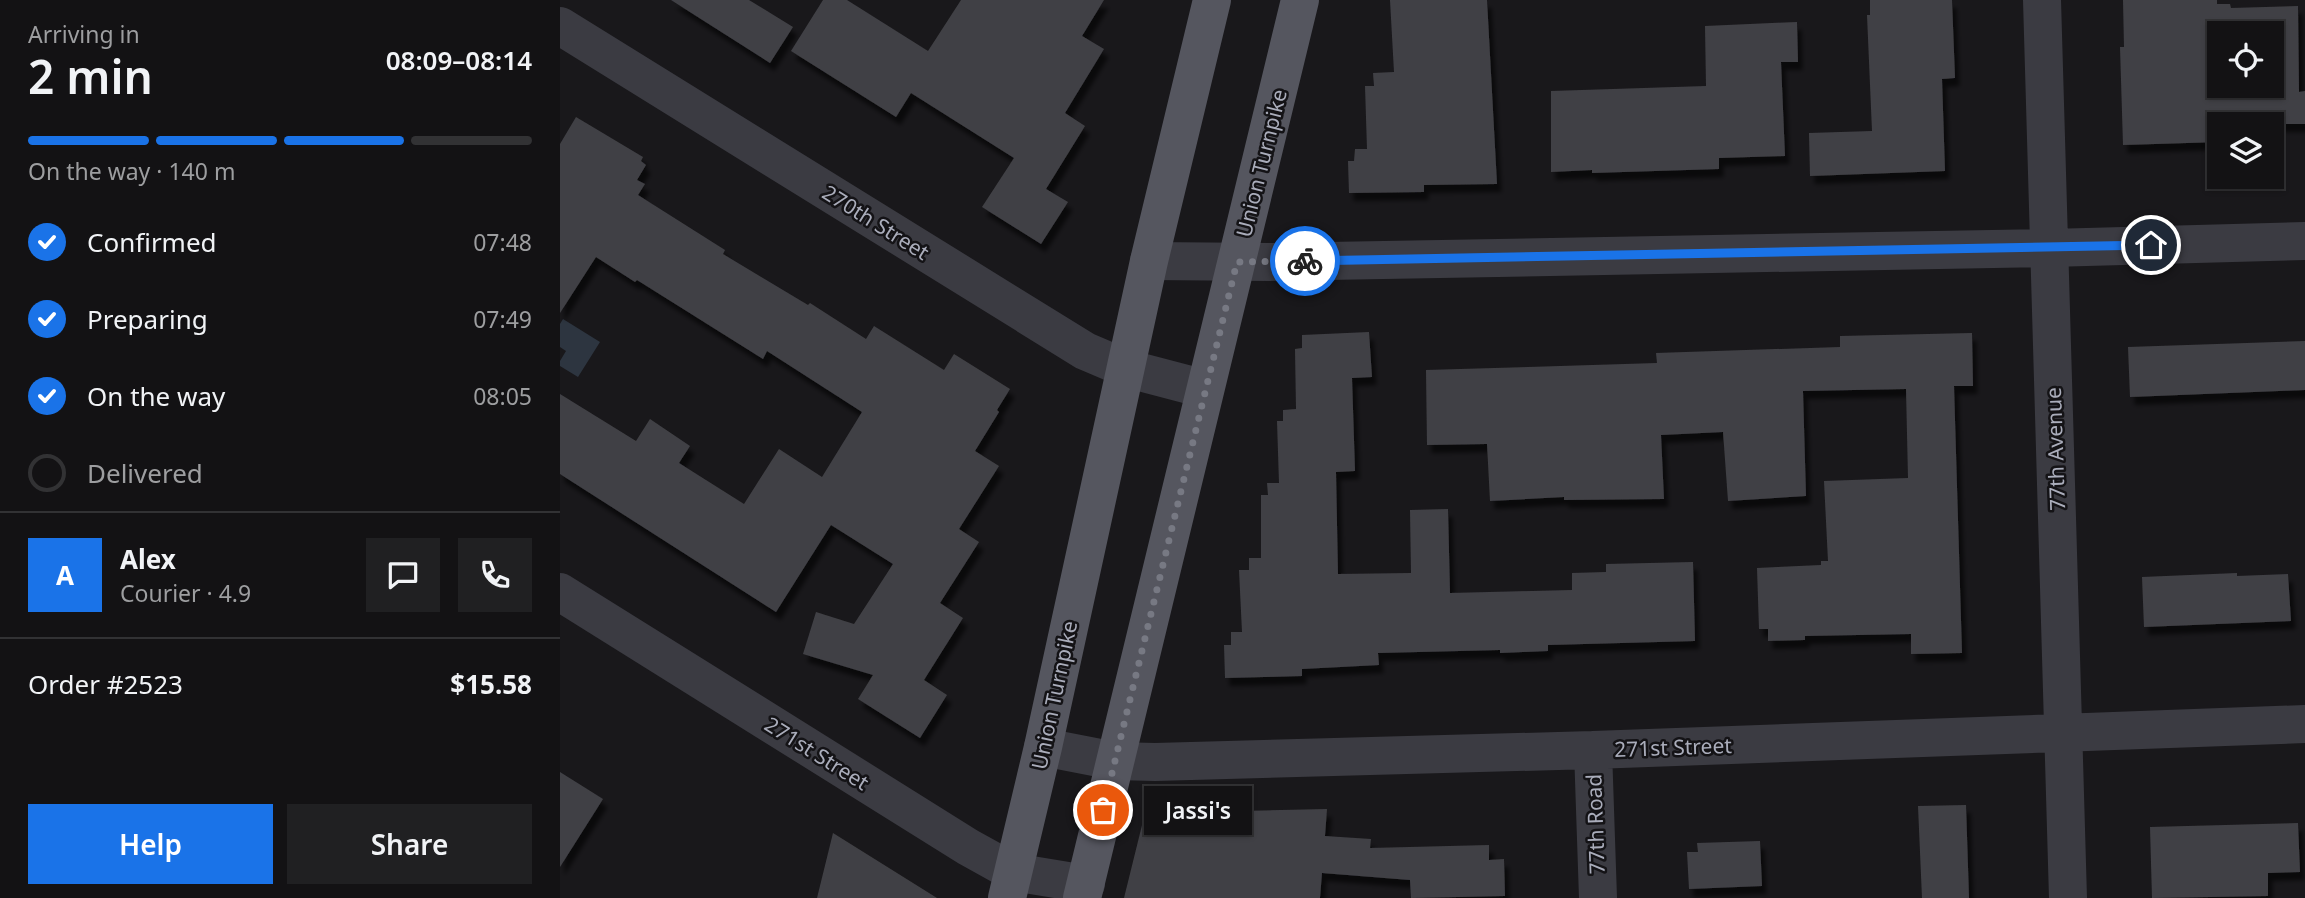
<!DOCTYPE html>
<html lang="en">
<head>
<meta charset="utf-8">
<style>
	:root { --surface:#131214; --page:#202022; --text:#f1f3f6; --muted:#9d9ea0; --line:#323234; --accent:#1a73e8 }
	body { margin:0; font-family:"Noto Sans",sans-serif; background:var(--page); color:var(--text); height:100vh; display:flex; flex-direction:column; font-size:26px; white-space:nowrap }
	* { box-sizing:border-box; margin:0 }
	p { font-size:23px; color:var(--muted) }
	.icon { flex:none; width:38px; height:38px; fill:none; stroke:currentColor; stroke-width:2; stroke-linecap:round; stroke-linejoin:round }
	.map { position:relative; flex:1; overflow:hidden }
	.side { display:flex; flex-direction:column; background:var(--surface); width:560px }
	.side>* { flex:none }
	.controls { position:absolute; left:1647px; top:21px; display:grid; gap:14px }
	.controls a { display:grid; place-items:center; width:77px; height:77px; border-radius:0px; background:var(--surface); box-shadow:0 2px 5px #0004,0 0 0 2px var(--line); font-size:35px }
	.pin { position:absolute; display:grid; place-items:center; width:60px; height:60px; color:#fff; margin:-30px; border:4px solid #fff; border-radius:50%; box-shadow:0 2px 7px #0007 }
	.courier { position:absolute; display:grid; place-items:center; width:70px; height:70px; margin:-35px; border:5px solid #1a73e8; border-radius:50%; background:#fff; color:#222; box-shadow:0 2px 9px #0007 }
	.bubble { position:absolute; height:49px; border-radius:0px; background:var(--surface); box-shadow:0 2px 5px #0004,0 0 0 2px var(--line); font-size:23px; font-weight:600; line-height:49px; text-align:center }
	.summary em { font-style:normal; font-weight:600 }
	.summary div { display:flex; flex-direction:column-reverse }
	.summary { display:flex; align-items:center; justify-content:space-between; height:119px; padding:0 28px }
	h1 { font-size:46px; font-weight:600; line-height:52px }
	.bar { display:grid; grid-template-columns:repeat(4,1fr); gap:10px 7px; align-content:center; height:84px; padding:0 28px }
	.bar i { height:9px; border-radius:5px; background:var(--line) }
	.bar .active { background:var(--accent) }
	.bar p { grid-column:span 4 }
	.line { display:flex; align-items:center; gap:18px; padding:0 28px; border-top:2px solid var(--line) }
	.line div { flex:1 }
	.round { display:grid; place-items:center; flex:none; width:74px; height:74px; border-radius:0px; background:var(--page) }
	ol { padding:0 28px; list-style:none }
	li { display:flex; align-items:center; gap:21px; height:77px }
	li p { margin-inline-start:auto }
	li .icon { padding:7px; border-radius:50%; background:var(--accent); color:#fff; stroke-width:4 }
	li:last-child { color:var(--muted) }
	li i { width:38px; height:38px; border:4px solid var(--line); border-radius:50% }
	.action { display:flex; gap:14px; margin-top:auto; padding:14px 28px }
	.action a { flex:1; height:80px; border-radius:0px; background:var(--accent); color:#fff; font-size:28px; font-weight:600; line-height:80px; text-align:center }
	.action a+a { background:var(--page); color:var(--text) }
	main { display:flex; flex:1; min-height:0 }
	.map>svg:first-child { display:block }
	.water { fill:#2d3540 }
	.building { fill:#404045; fill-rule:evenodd; filter:url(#shadow) }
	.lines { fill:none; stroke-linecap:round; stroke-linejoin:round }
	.minor { stroke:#3b3b42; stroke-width:38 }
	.primary { stroke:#55565f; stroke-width:38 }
	.done { stroke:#777983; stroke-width:7; stroke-dasharray:0 12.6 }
	.route { stroke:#1a73e8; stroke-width:9 }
	.labels { text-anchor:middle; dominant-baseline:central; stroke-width:5; stroke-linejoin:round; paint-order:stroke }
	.street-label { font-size:21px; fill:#aaadbb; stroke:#141316 }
</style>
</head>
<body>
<main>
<section class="side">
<div class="summary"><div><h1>2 min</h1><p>Arriving in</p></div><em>08:09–08:14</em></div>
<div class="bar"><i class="active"></i><i class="active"></i><i class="active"></i><i></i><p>On the way · 140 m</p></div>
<ol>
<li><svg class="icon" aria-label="check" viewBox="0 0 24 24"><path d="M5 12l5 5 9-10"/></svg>Confirmed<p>07:48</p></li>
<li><svg class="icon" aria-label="check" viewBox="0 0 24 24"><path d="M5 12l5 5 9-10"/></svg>Preparing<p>07:49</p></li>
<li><svg class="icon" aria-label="check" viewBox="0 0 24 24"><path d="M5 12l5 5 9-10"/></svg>On the way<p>08:05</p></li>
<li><i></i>Delivered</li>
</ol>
<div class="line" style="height:126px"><b class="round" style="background:var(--accent);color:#fff">A</b><div><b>Alex</b><p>Courier · 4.9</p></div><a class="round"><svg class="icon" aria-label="chat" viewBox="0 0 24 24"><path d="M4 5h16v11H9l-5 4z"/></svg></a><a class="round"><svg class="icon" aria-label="phone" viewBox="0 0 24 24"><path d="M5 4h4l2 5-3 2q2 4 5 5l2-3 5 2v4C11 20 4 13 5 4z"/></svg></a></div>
<div class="line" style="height:91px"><div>Order #2523</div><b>$15.58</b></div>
<div class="action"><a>Help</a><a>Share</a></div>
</section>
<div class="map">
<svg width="1745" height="898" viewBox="0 0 1745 898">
	<defs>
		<filter id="shadow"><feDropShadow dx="4.5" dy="8" stdDeviation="2" flood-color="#0009"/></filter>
	</defs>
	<rect width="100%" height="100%" fill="#19181b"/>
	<path class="water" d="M 3,319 L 40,342 L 18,377 L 0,366 L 0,361 L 6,351 L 0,347 L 0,324 Z"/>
	<path class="building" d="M 111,0 L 189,0 L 233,27 L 210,63 Z
		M 263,0 L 287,0 L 368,51 L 401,0 L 544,0 L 522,36 L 544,49 L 505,113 L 525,126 L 486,189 L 508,202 L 481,244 L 422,207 L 454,158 L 351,93 L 336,117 L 231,51 Z
		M 830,0 L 927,0 L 937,184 L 864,185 L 864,192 L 789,193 L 788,161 L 794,161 L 795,149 L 807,149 L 805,86 L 814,86 L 813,73 L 834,72 Z
		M 1310,0 L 1392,0 L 1395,78 L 1382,79 L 1385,171 L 1250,176 L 1249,133 L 1312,131 L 1307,15 L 1310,15 Z
		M 1563,0 L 1657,0 L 1657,4 L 1670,4 L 1671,8 L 1738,6 L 1739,92 L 1745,91 L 1745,124 L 1659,124 L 1659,142 L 1563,145 L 1560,47 L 1564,47 ZM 1659,33 L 1712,33 L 1712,86 L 1659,86 Z
		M 1237,22 L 1238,62 L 1221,62 L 1225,156 L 1159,158 L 1159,169 L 1032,173 L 1032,170 L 991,172 L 991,91 L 1146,86 L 1145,26 Z
		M 16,117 L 83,157 L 81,161 L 86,165 L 77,180 L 85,184 L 78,195 L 165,250 L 163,254 L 248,305 L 250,303 L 306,339 L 314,326 L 384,370 L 394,354 L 450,389 L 437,410 L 439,412 L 415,451 L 439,466 L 399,529 L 419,542 L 380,603 L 403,618 L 364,680 L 387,695 L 360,738 L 298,699 L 313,675 L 243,654 L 256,612 L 294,624 L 333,564 L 271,525 L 216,612 L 0,474 L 0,394 L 76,441 L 90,419 L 130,446 L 119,463 L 184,504 L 219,449 L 262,477 L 302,412 L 207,351 L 203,359 L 77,280 L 75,282 L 36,257 L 0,313 L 0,144 Z
		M 809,332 L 812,377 L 792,378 L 795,471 L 776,472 L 778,574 L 851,573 L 850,510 L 888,509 L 890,593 L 1012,590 L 1012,573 L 1046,572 L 1046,564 L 1133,562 L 1135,641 L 988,645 L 988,651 L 940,653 L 940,650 L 818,653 L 819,665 L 742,669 L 742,676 L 665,678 L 664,645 L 671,645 L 671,632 L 682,632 L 679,570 L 689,570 L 689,558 L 701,558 L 701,495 L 708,495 L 707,483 L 719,483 L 717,421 L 723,421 L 723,410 L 736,409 L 735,349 L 742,348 L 742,335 Z
		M 1412,333 L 1413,386 L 1394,386 L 1402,653 L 1351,654 L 1351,634 L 1245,636 L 1245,640 L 1208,641 L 1208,629 L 1199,629 L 1197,568 L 1261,565 L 1261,561 L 1268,561 L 1264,481 L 1348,478 L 1346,389 L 1243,391 L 1246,496 L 1168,501 L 1163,432 L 1101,435 L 1104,499 L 1004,500 L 1004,497 L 930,501 L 927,444 L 867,445 L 866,370 L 1097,363 L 1096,353 L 1280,347 L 1280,336 Z
		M 1745,341 L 1745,390 L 1570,397 L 1568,347 Z
		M 1677,573 L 1677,576 L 1728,574 L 1731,621 L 1584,627 L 1582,577 Z
		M 0,772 L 43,799 L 0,867 Z
		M 1406,805 L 1409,898 L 1362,898 L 1358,806 Z
		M 767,809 L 765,836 L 811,839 L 810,848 L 929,845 L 929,860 L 944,859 L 945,896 L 851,898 L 850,880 L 762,873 L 760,898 L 564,898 L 585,813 Z
		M 1738,823 L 1740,872 L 1708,873 L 1708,896 L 1592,898 L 1590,827 Z
		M 273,833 L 377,898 L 257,898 Z
		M 1200,841 L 1202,886 L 1129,889 L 1127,852 L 1138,852 L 1137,843 Z"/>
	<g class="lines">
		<path class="minor" d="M 1482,0 L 1508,898
			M 0,26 L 525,351 L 565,368 L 645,389
			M 589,261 L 709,262 L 1490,248 L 1745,241
			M 0,592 L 408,847 L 453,872 L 526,884
			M 483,747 L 555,761 L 595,762 L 1033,750 L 1745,724
			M 1033,750 L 1038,898"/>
		<path class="primary" d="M 447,898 L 483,747 L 589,261 L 652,0
			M 522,898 L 740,0"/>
	</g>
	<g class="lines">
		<path class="done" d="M 543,810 L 677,262 L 745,261"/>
		<path class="route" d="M 745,261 L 1591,245"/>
	</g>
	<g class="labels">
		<g class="street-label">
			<text transform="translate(701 163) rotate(-76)">Union Turnpike</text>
			<text transform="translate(316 222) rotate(32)">270th Street</text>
			<text transform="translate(1495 449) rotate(-92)">77th Avenue</text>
			<text transform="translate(494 695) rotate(-78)">Union Turnpike</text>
			<text transform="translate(1113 747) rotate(-2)">271st Street</text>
			<text transform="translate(257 753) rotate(32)">271st Street</text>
			<text transform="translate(1035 824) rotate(-92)">77th Road</text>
		</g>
	</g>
</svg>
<div class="controls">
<a><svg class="icon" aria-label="locate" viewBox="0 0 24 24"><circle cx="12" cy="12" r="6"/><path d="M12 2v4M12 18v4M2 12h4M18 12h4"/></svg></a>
<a><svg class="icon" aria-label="layers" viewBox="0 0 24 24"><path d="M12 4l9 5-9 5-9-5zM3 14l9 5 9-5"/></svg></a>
</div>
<div class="pin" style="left:543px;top:810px;background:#ea580c"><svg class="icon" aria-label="bag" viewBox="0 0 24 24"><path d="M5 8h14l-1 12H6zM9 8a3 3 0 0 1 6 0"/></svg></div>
<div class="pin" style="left:1591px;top:245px;background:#1f2937"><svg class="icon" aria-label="home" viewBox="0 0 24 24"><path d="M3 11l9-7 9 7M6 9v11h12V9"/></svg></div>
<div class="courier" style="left:745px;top:261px"><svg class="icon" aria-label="bike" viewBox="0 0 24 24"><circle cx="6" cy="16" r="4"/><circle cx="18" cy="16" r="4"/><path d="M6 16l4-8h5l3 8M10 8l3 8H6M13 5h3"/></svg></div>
<div class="bubble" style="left:584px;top:786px;width:108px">Jassi's</div>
</div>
</main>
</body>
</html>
